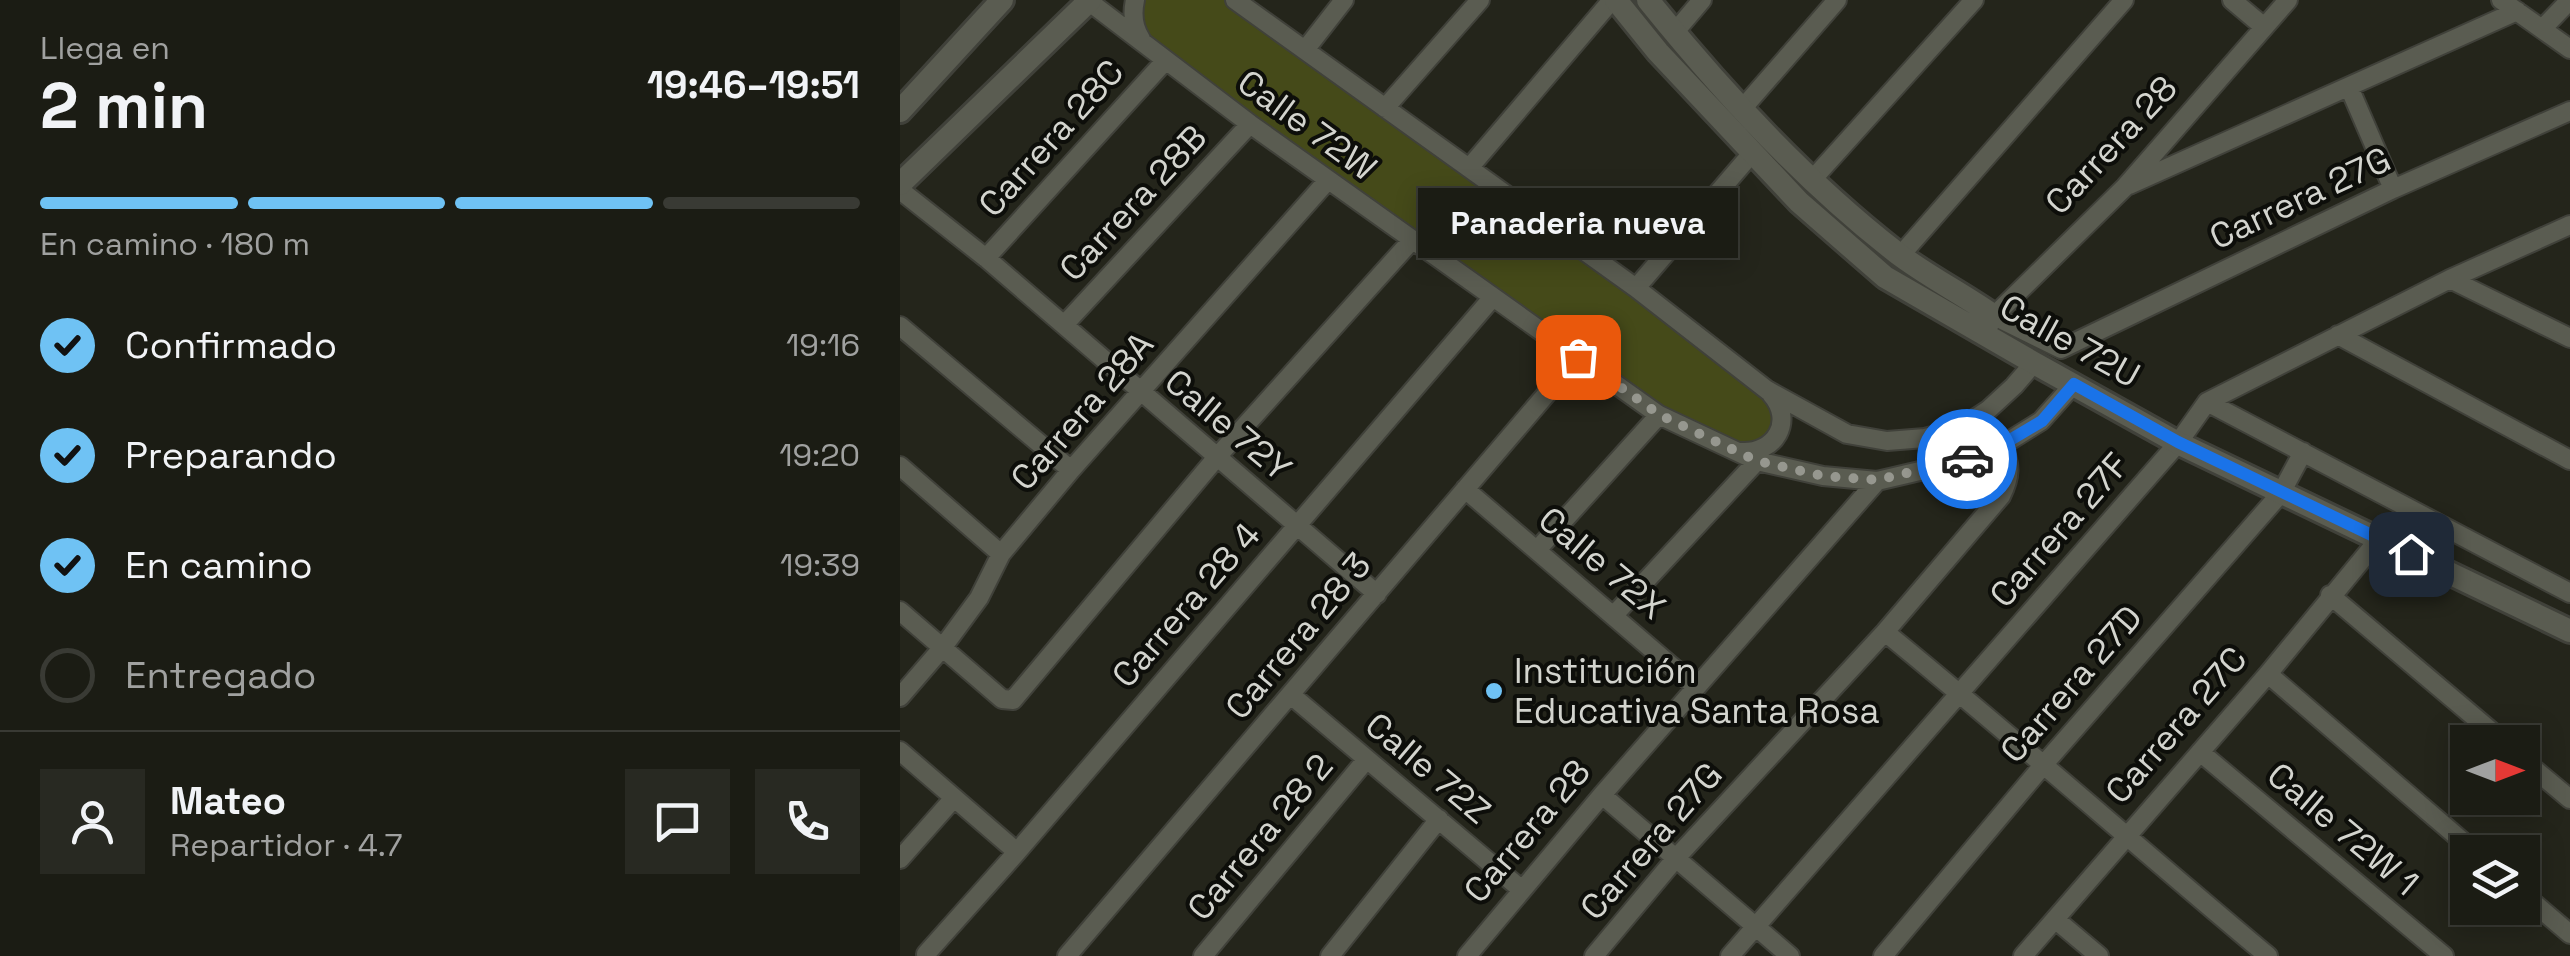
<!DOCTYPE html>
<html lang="es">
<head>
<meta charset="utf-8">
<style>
	:root { --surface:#1b1c14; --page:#282922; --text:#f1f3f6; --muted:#a0a1a0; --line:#393a34; --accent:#6fc2f4 }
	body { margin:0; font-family:"Space Grotesk",sans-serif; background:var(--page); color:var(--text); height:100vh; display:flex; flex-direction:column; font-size:38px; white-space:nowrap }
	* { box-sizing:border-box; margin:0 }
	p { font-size:32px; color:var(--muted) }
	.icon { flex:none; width:55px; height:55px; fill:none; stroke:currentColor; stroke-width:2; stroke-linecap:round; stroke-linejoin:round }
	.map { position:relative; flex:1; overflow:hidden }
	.panel { display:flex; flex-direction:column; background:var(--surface); width:900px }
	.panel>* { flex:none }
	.needle { width:65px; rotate:90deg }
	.buttons { position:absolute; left:1550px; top:725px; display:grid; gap:20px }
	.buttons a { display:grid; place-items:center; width:90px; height:90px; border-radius:0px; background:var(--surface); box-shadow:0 5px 25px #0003,0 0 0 2px var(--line); font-size:50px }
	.pin { position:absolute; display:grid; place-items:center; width:85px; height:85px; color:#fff; margin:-42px; border-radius:20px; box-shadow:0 5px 15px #0006 }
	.courier { position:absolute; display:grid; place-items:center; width:100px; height:100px; margin:-50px; border:8px solid #1a73e8; border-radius:50%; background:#fff; color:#222; box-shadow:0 2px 12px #0007 }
	.bubble { position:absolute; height:70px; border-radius:0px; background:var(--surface); box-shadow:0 5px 25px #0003,0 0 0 2px var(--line); font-size:32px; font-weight:600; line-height:70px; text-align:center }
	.headline em { font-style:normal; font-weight:600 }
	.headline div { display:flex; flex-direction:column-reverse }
	.headline { display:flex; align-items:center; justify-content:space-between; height:170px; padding:0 40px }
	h1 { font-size:65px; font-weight:600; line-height:75px }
	.bar { display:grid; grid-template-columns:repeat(4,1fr); gap:15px 10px; align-content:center; height:120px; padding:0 40px }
	.bar i { height:12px; border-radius:8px; background:var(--line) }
	.bar .active { background:var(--accent) }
	.bar p { grid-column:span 4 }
	.line { display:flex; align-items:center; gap:25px; padding:0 40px; border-top:2px solid var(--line) }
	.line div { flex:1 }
	.round { display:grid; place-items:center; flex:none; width:105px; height:105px; border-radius:0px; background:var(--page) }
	ol { padding:0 40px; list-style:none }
	li { display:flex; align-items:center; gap:30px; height:110px }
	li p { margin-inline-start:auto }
	li .icon { padding:10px; border-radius:50%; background:var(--accent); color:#111; stroke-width:4 }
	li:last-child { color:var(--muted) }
	li i { width:55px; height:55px; border:5px solid var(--line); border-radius:50% }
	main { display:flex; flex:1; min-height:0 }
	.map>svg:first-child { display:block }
	.green { fill:#454a19 }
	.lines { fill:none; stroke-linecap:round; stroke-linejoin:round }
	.minor-casing { stroke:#40413a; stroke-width:22 }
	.tertiary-casing { stroke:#40413a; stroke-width:28 }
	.minor { stroke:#5a5c51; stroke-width:18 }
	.tertiary { stroke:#5a5c51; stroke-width:22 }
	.done { stroke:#96978f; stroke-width:10; stroke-dasharray:0 18 }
	.route { stroke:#1a73e8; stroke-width:12 }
	.poi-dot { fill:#6fc2f4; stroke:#0d0e0a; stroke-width:4 }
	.labels { text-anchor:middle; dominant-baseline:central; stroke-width:8; stroke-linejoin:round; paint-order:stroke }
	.street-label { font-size:35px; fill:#d3d4ce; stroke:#0d0e0a }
	.poi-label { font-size:35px; fill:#d3d4ce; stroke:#0d0e0a; text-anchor:start }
</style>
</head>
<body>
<main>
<section class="panel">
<div class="headline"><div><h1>2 min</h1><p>Llega en</p></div><em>19:46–19:51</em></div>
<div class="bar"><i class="active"></i><i class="active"></i><i class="active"></i><i></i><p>En camino · 180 m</p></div>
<ol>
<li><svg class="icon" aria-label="check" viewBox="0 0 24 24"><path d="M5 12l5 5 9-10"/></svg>Confirmado<p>19:16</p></li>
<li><svg class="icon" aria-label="check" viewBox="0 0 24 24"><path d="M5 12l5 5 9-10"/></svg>Preparando<p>19:20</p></li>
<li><svg class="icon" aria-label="check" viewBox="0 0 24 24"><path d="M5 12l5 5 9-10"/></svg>En camino<p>19:39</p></li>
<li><i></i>Entregado</li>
</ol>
<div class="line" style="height:180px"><a class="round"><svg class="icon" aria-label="person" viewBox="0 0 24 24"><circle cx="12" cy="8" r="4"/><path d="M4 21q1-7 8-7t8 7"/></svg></a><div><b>Mateo</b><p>Repartidor · 4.7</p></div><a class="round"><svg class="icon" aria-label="chat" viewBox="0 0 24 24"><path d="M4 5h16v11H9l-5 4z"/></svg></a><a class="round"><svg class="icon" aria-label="phone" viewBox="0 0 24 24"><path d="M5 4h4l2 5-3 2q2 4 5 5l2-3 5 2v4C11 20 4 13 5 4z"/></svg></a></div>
</section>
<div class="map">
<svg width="1670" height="956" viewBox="0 0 1670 956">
	<rect width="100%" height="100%" fill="#24251b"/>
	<path class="green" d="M 235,0 L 335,0 L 867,390 L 882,415 L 860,451 L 759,415 L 248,47 Z"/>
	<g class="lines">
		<g class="minor-casing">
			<path id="minor" d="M 187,0 L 350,124 L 759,415 L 857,461 L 923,476 L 977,481 L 1054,463 L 1101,446 L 1141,421 L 1174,384
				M 235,0 C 232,14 233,27 241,39
				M 335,0 L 736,288 L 867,390 L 947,434 L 987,441 L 1025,438 L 1059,429 L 1088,410 L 1114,386 L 1134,363
				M 1332,0 L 1364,27
				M 1388,0 L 1225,187 L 1094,316 L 1161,349 L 1493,189 L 1670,111
				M 1601,0 L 1670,49
				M 1643,28 L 1670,0
				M 774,33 L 802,0
				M 405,50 L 444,0
				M 1449,87 L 1493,189
				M 485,108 L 580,0
				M 842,109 L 937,0
				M 569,168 L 712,0
				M 911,181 L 1074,0
				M 1229,185 L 1617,11
				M 0,190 L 86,258 L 477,594
				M 1000,256 L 1224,0
				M 86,258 L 265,61
				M 1550,279 L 1670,338
				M 736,288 L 853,152
				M 164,325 L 350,124
				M 0,326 L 171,470
				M 1438,335 L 1670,460
				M 1307,402 L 1670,593
				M 841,452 C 875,454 895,421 871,394
				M 0,466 L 101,554
				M 565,489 L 796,687
				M 637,550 L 759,415
				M 1430,595 L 1604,742
				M 0,611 L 102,699 L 113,700 L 317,457 L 512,240
				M 714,615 L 857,461
				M 985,632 C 1115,738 1240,849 1368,956
				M 1368,674 L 1575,852
				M 391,695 L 622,890
				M 0,697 L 43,647 L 79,598 L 101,554 L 171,470 L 428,180
				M 0,751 L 117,852
				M 1300,752 L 1544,956
				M 1622,759 L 1670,799
				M 702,795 L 890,956
				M 0,859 L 54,798
				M 1622,893 L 1670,934
				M 1155,919 L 1199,956
				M 26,954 L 117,852 L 593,297
				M 167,956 L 678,357
				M 303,956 L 466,760
				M 430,956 L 539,819
				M 567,956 L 702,795 L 977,481
				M 694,956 L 776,858 L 985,632 L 1101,496 C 1110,478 1112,464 1101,446
				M 830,956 L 1278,443 L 1307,402 L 1550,279 L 1670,225
				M 983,956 L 1145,763 L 1381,493 L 1403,452
				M 1123,956 L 1368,674 L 1479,539"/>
		</g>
		<g class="tertiary-casing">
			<path id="tertiary" d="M 716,0 L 758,52 L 899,202 L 985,277 L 1134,363 L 1278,443 L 1670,631
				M 748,0 C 822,92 903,180 997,253 C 1027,276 1063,294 1094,316 L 1080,332
				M 0,111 L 102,0
				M 0,184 L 190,0"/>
		</g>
		<use href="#minor" class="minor"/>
		<use href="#tertiary" class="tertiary"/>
	</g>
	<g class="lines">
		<path class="done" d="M 678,357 L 760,415 L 857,461 L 923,476 L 977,480 L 1067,459"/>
		<path class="route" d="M 1067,459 L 1100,446 L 1142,421 L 1174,384 L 1278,442 L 1511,554"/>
	</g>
	<circle class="poi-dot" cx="594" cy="691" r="10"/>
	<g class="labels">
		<g class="street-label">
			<text transform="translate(407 125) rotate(36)">Calle 72W</text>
			<text transform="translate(151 138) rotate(-48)">Carrera 28C</text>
			<text transform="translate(1211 145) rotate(-47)">Carrera 28</text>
			<text transform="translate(1400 198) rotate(-25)">Carrera 27G</text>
			<text transform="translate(233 203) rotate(-47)">Carrera 28B</text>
			<text transform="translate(1170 341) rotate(29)">Calle 72U</text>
			<text transform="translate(182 411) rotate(-49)">Carrera 28A</text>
			<text transform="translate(328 425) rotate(40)">Calle 72Y</text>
			<text transform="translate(1159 530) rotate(-49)">Carrera 27F</text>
			<text transform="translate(702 563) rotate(40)">Calle 72X</text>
			<text transform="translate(286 605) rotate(-49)">Carrera 28 4</text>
			<text transform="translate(398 636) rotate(-50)">Carrera 28 3</text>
			<text transform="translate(1171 684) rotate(-49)">Carrera 27D</text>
			<text transform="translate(1276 725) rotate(-49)">Carrera 27C</text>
			<text transform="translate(528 768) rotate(40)">Calle 72Z</text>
			<text transform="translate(1443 829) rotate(40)">Calle 72W 1</text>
			<text transform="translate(627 831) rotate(-50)">Carrera 28</text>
			<text transform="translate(360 837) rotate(-50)">Carrera 28 2</text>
			<text transform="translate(751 841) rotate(-49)">Carrera 27G</text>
		</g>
		<g class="poi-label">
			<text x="614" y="671">Institución<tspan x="614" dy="40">Educativa Santa Rosa</tspan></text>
		</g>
	</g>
</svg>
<div class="buttons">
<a><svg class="needle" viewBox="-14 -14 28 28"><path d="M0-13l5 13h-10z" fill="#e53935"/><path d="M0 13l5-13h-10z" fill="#a0a1a0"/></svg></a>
<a><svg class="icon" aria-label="layers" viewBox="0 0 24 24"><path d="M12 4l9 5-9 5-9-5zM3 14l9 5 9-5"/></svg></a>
</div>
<div class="pin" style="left:678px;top:357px;background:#ea580c"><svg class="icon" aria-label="bag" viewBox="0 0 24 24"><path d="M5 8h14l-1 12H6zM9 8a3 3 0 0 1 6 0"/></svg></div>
<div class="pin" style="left:1511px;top:554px;background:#1f2937"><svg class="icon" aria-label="home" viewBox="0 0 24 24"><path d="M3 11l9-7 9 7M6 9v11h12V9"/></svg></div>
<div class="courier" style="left:1067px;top:459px"><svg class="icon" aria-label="car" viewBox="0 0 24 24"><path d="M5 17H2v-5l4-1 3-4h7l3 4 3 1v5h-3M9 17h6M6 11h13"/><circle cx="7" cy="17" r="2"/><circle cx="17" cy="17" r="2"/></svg></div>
<div class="bubble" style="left:518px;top:188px;width:320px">Panaderia nueva</div>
</div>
</main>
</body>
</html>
